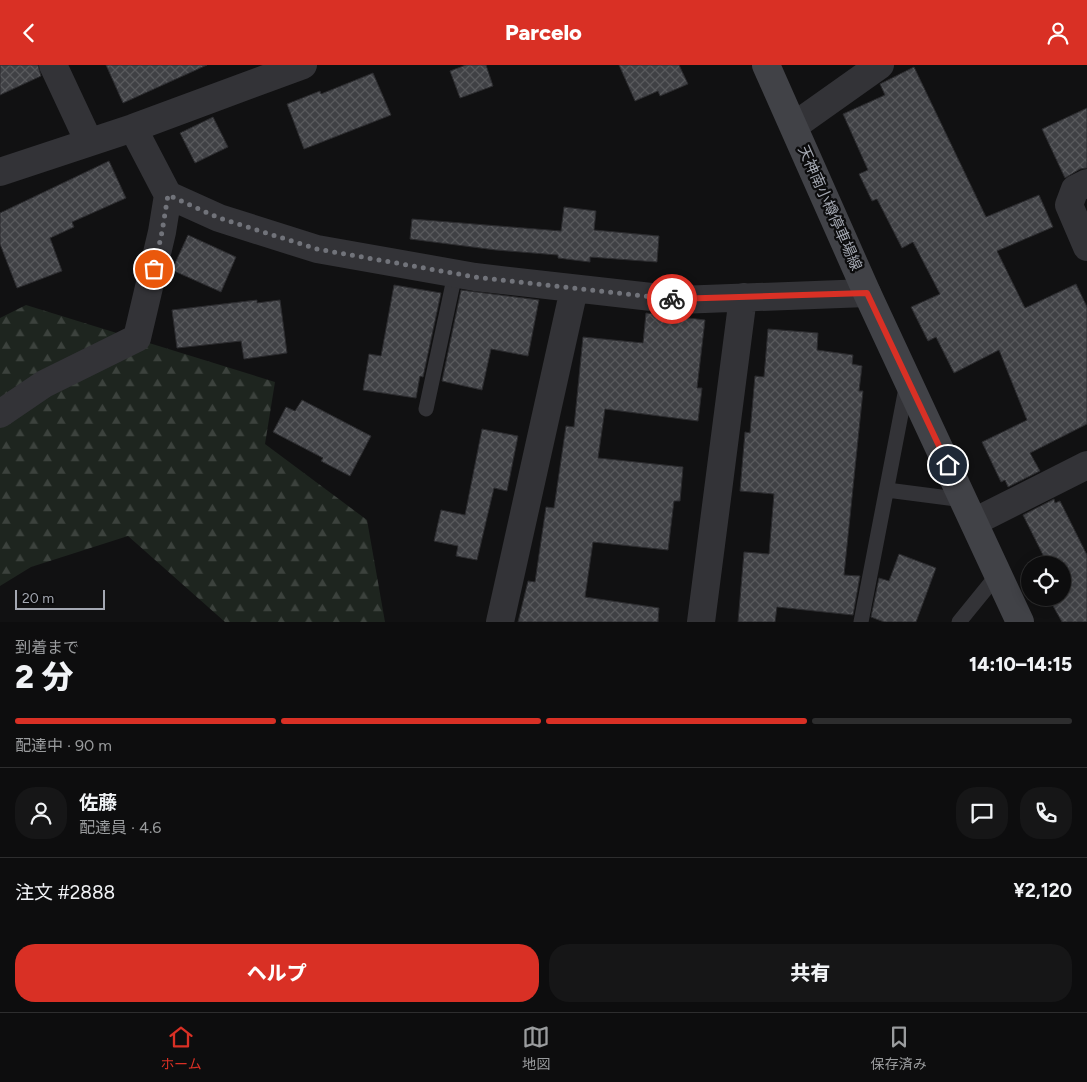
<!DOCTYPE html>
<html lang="ja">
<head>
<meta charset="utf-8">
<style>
	:root { --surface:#0d0d0e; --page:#161617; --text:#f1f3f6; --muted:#9a9c9e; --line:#2d2d2e; --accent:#d93025 }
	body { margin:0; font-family:Figtree,"Noto Sans JP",sans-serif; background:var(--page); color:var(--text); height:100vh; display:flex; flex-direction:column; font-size:19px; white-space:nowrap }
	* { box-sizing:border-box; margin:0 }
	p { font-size:16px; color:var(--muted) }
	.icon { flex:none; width:28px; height:28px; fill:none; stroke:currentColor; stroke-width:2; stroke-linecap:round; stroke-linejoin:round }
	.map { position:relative; height:557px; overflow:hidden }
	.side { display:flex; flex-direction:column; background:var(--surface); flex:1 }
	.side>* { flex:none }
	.tools { position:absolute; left:1021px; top:491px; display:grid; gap:10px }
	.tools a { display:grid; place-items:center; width:50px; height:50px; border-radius:50%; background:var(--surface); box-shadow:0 2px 12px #0003,0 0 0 1px var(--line); font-size:25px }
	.scale { position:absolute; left:15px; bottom:12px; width:90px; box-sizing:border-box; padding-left:5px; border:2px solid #a4a8b2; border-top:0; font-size:14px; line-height:18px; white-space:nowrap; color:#a4a8b2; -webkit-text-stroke:4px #0c0c0d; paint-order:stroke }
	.pin { position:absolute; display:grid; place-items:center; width:42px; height:42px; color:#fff; margin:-21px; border:2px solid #fff; border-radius:50%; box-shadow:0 1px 5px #0007 }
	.courier { position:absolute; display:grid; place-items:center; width:50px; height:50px; margin:-25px; border:4px solid #d93025; border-radius:50%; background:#fff; color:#222; box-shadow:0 1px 6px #0007 }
	.headline em { font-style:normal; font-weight:800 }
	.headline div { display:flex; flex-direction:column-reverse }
	.headline { display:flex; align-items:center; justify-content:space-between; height:85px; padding:0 15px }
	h1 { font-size:32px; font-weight:800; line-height:38px }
	.bar { display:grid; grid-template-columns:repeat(4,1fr); gap:8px 5px; align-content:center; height:60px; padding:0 15px }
	.bar i { height:6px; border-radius:4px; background:var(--line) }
	.bar .selected { background:var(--accent) }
	.bar p { grid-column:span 4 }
	.line { display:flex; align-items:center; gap:12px; padding:0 15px; border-top:1px solid var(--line) }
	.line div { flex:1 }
	.round { display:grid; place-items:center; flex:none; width:52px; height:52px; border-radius:20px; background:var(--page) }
	.primary-button { display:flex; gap:10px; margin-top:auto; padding:10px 15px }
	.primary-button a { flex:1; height:58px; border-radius:20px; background:var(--accent); color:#fff; font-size:20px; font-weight:800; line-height:58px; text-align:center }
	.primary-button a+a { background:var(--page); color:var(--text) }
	header { display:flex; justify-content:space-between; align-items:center; height:65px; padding:0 15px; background:var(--accent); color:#fff; font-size:22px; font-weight:800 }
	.tab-bar { display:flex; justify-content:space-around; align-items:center; height:70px; border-top:1px solid var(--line); background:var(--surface); font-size:14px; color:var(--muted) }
	.tab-bar a { display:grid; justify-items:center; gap:2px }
	.tab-bar .selected { color:var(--accent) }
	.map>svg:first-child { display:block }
	.forest { fill:url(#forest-firs) }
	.building { fill:url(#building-cross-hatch); stroke:#2b2b2e }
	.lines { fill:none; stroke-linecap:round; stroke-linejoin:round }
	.service { stroke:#333337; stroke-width:15 }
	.minor { stroke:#333337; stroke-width:28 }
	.secondary { stroke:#414247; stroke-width:28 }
	.done { stroke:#71737a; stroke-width:5; stroke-dasharray:0 9 }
	.route { stroke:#d93025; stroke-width:6 }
	.labels { text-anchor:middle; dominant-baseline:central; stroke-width:4.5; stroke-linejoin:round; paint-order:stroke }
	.street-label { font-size:15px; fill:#a4a8b2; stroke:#0c0c0d }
</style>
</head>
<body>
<header><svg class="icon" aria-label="back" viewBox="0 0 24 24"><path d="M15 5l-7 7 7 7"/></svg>Parcelo<svg class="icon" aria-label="person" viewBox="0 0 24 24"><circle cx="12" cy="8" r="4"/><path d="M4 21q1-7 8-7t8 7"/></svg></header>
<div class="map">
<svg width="1087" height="557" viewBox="0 0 1087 557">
	<defs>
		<pattern id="forest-firs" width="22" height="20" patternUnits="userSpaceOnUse" patternTransform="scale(1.25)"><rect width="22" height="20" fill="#1e251f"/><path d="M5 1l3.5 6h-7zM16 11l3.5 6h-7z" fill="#3c423d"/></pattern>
		<pattern id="building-cross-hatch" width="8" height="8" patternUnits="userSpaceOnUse" patternTransform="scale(1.25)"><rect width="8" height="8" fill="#404145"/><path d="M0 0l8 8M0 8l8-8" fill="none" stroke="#595a5d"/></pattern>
	</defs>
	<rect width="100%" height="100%" fill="#111112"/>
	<path class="forest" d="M 26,240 L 275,317 L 265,379 L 367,455 L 385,557 L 225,557 L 128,471 L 31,502 L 0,521 L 0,253 Z"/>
	<path class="building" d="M 0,0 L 38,0 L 41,11 L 0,30 Z
		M 106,0 L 207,0 L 123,38 Z
		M 466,0 L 486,0 L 493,21 L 460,33 L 450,6 Z
		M 619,0 L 679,0 L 688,19 L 660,31 L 658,26 L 635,36 Z
		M 914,2 L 986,152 L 1039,130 L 1053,162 L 997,186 L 1025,243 L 1076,219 L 1087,242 L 1087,359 L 1030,388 L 1040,406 L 1008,422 L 1005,415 L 1001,417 L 982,377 L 1027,355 L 999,285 L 954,308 L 936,272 L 928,276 L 911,242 L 940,229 L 913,177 L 902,183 L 877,134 L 872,136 L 859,109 L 868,105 L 843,49 L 885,30 L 880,19 Z
		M 373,8 L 391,50 L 304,84 L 287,39 L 320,26 L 321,29 Z
		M 1087,43 L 1087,103 L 1080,104 L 1065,113 L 1042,64 Z
		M 213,52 L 228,82 L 195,98 L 180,68 Z
		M 109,96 L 126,133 L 72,157 L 74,162 L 50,173 L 62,206 L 17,223 L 0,179 L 0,148 Z
		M 564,142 L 596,146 L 594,165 L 659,171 L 657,197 L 590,192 L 590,197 L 558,193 L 558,190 L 496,185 L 410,174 L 412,154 L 561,166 Z
		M 188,170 L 236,192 L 221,227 L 172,205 Z
		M 394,220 L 441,228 L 423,312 L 420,311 L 416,333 L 363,325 L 369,289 L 381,291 Z
		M 461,225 L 539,235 L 528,291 L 491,284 L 482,325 L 442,316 Z
		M 257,235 L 257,238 L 280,235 L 287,288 L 244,294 L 241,276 L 177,283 L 172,245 Z
		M 646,248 L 705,255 L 697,323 L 702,323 L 698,356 L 605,344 L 598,393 L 683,402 L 680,436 L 674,436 L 668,485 L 593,477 L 585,532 L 659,543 L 658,557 L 518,557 L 528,516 L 535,517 L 546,442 L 554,443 L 566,361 L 574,362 L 583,272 L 643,278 Z
		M 768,264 L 818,268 L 817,285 L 853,290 L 852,299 L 862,301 L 859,326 L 863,326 L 844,510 L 860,511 L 853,550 L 777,542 L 775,557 L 738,557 L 744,487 L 769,489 L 774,429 L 740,426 L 745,367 L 750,368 L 755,311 L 764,312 Z
		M 302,335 L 371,371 L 350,411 L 321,396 L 323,393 L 273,367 L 286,342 L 295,346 Z
		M 482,364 L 518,371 L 507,426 L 494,423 L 477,495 L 456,491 L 458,481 L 434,476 L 441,445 L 465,450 Z
		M 1054,434 L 1055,438 L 1060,436 L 1087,490 L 1087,557 L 1062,557 L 1048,532 L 1065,532 L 1062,528 L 1062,500 L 1048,500 L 1023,450 Z
		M 899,489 L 936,503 L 916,557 L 884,557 L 871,552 L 879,513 L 889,516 Z"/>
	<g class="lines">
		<path class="service" d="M 426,344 L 455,209
			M 887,425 L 964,435
			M 861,557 L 907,318
			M 959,557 L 998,509"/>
		<path class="minor" d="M 53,0 L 89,77
			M 794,61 L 880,0
			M 133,63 L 168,130 L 219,153 L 317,184 L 475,212 L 678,235 L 867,228
			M 0,107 L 133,63 L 303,0
			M 1087,118 L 1075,124 L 1069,140 L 1087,182
			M 0,349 L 44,319 L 137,273 L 162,167 L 168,130
			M 974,457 L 1087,400
			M 500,557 L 574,224
			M 701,557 L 743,232"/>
		<path class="secondary" d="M 766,0 L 867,228 L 1020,557"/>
	</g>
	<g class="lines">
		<path class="done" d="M 154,204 L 162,167 L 168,130 L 219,153 L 317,184 L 475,212 L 672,234"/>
		<path class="route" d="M 672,234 L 867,228 L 948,400"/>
	</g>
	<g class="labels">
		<g class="street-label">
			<text transform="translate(830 143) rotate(66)">天神南小樽停車場線</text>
		</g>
	</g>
</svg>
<div class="tools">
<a><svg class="icon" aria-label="locate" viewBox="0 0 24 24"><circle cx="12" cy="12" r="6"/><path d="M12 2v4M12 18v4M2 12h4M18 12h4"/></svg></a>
</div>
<div class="scale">20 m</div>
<div class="pin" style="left:154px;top:204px;background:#ea580c"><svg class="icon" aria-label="bag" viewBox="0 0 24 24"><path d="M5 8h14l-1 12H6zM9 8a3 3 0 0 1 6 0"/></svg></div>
<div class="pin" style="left:948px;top:400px;background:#1f2937"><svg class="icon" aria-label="home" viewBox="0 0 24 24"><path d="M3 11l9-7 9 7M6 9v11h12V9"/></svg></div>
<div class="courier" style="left:672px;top:234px"><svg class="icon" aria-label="bike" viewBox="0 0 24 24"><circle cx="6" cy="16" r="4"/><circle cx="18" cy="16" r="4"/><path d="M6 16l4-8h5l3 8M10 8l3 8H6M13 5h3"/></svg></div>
</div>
<section class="side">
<div class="headline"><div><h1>2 分</h1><p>到着まで</p></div><em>14:10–14:15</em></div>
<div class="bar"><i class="selected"></i><i class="selected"></i><i class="selected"></i><i></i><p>配達中 · 90 m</p></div>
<div class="line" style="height:90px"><a class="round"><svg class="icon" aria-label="person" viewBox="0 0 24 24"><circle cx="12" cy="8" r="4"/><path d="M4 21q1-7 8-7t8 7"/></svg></a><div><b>佐藤</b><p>配達員 · 4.6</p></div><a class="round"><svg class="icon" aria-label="chat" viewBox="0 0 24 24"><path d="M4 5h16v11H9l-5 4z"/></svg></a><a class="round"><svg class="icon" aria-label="phone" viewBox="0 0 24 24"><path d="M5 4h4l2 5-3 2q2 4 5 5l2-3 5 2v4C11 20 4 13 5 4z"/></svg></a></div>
<div class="line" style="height:65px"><div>注文 #2888</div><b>¥2,120</b></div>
<div class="primary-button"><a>ヘルプ</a><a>共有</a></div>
</section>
<nav class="tab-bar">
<a class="selected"><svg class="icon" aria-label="home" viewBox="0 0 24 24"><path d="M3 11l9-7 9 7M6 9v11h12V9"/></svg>ホーム</a>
<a><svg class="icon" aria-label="map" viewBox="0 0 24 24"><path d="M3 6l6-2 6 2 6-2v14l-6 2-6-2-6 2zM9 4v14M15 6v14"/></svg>地図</a>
<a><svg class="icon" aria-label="saved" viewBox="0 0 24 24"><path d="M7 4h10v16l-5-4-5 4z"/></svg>保存済み</a>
</nav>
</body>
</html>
